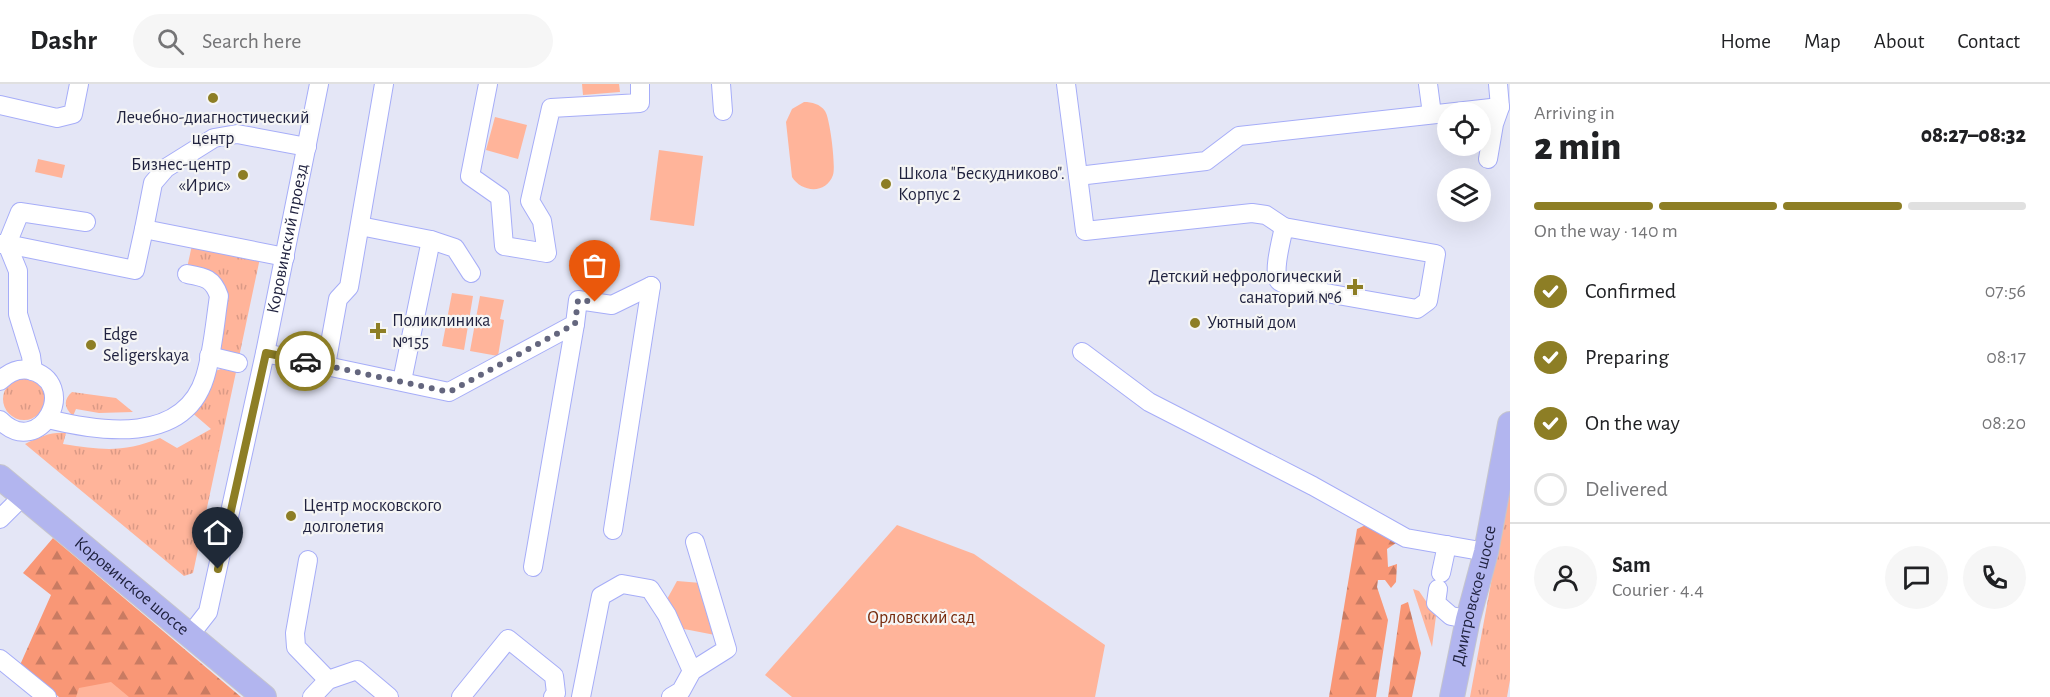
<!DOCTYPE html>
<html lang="en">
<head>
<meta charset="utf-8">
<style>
	:root { --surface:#fff; --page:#f6f6f6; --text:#202124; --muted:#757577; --line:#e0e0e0; --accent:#8d7e25 }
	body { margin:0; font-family:"Alegreya Sans",sans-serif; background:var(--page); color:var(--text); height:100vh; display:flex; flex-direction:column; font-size:22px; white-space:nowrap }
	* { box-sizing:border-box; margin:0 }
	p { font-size:20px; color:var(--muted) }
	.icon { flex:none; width:33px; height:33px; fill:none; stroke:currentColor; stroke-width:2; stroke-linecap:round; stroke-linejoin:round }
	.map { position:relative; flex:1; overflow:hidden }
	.sheet { display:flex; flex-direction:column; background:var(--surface); width:540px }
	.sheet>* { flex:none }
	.tools { position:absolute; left:1437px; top:18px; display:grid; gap:12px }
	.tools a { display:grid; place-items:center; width:54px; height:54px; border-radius:50%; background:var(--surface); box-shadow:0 6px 24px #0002; font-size:30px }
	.pin { position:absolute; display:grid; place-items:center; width:51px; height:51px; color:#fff; margin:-62px -26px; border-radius:50% 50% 50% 0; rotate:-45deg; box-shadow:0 0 6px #0007 }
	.pin .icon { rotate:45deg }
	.courier { position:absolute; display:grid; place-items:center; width:60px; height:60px; margin:-30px; border:4px solid #8d7e25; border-radius:50%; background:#fff; color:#222; box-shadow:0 2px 8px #0007 }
	.headline em { font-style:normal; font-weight:800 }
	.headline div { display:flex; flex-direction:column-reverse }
	.headline { display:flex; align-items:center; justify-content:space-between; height:102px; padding:0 24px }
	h1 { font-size:39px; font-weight:800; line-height:45px }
	.bar { display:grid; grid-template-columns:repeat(4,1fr); gap:9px 6px; align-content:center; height:72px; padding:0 24px }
	.bar i { height:8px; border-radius:4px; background:var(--line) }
	.bar .selected { background:var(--accent) }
	.bar p { grid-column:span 4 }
	.line { display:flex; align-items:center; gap:15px; padding:0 24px; border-top:2px solid var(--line) }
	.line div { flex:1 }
	.round { display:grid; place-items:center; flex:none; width:63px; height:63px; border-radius:32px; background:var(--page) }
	ol { padding:0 24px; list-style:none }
	li { display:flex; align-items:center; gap:18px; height:66px }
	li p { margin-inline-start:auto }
	li .icon { padding:6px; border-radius:50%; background:var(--accent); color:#fff; stroke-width:4 }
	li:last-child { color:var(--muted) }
	li i { width:33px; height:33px; border:3px solid var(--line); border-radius:50% }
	header { display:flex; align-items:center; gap:36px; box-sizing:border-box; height:84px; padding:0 30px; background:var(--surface); border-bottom:2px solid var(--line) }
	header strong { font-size:28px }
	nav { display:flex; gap:33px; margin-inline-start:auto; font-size:21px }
	.search { width:420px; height:54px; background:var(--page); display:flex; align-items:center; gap:15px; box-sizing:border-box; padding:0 21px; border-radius:33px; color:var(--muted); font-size:22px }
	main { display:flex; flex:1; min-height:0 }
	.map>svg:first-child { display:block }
	.grass { fill:url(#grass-tufts) }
	.forest { fill:url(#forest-firs) }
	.park { fill:#ffb49a }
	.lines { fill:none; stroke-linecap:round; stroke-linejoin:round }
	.minor-casing { stroke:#a6adf8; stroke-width:20 }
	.major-casing { stroke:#c5c5cd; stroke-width:26 }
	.minor { stroke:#fff; stroke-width:18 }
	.major { stroke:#b2b5ef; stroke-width:24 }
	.done { stroke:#64667e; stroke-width:6; stroke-dasharray:0 10.8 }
	.route { stroke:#8d7e25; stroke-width:8 }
	.poi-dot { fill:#8d7e25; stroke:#f5f5f5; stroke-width:2 }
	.labels { text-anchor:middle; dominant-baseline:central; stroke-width:4.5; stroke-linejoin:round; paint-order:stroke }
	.poi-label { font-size:18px; fill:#1f213e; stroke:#f5f5f5; text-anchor:start }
	.street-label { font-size:18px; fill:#1f213e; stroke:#f5f5f5 }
	.park-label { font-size:18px; fill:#772b0d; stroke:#f5f5f5 }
</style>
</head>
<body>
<header>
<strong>Dashr</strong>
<div class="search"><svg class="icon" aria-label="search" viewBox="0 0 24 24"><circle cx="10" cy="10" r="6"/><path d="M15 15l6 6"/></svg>Search here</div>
<nav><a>Home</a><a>Map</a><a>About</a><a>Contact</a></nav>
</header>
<main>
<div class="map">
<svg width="1510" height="613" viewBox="0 0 1510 613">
	<defs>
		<pattern id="grass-tufts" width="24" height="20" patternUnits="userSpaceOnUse" patternTransform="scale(1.5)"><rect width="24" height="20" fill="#ffb49a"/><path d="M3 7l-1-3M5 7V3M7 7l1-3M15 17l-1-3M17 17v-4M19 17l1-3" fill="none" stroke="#da9a86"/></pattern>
		<pattern id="forest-firs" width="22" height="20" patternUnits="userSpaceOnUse" patternTransform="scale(1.5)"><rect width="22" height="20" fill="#f99776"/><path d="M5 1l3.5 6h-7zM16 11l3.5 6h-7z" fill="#c97b62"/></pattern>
	</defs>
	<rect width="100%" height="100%" fill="#e4e6f6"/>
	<path class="grass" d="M 192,161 L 260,174 L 239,273 C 233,271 225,270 221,265 C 216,257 223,230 224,220 L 187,184 Z
		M 221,285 L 236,288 L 193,489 L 184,492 L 25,360 C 40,353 50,348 66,349 L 63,360 C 102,366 123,369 160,354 L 177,364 L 211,345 L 189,326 L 215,287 Z
		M3 315a21 21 0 1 1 42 0a21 21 0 1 1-42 0Z
		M 72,308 L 116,314 L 133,328 L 99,329 L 76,325 L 73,332 C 64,324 63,316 72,308 Z
		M 1510,396 L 1510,596 L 1507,613 L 1470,613 Z
		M 1413,505 L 1419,507 L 1436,532 L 1432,563 Z"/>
	<path class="forest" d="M 1370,439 L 1392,451 L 1396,459 L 1387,465 L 1388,483 L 1397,480 L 1396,498 L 1391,504 L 1385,496 L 1378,496 L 1377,503 L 1388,536 L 1376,613 L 1329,613 L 1357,445 Z
		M 53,454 L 241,613 L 59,613 L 20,581 L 51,511 L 23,489 Z
		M 1408,518 L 1421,569 L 1412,613 L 1388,613 L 1401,521 Z"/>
	<path class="park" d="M 582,0 L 619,0 L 620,8 L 583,11 Z
		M 804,18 C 812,18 820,20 825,27 C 830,34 836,83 833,91 C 826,111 801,108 792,93 L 786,38 L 792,25 Z
		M 495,33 L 527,41 L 518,75 L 486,66 Z
		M 659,66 L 703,72 L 694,142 L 650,136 Z
		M 38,75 L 65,81 L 62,94 L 35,88 Z
		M 452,209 L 473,212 L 464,266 L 442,262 Z
		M 480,212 L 504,216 L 500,235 L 504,236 L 498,272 L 470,267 Z
		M 897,441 L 974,470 L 1105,561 L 1095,613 L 792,613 L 765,591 Z
		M 677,497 L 701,499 L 715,551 L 679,544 L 666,517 Z
		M 111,598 L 129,613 L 76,613 L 79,604 Z"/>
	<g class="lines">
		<g class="minor-casing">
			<g id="minor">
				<path d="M 488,0 L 470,92 L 500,113 L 504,162 L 547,169 L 542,137 L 530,117 L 551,24 L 640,19 L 640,0"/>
				<path d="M 721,0 L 723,27"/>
				<path d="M 1066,0 L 1078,92"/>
				<path d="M 1428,0 L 1432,30"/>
				<path d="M 0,21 L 57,34 L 73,30 L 79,0"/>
				<path d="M 1488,75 L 1494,40 L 1500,23 L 1498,0"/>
				<path d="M 360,142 L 431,156 L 455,164 L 471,189"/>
				<path d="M 1284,143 L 1266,131 L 1252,129 L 1085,147 L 1078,92 L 1206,77 L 1239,52 L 1500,23"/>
				<path d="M 1284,143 L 1436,170 L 1428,217 L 1417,225 L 1292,203 C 1288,201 1282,200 1279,197 C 1272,190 1282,153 1284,143 Z"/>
				<path d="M 144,145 L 153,99 L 166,84 L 214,54 L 237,50 L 307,63"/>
				<path d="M 0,160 L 7,160 L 135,186 L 144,145 L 285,173"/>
				<path d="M 1082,268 L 1149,318 L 1313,402 L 1406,454 L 1486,468"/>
				<path d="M 265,269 L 449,308 L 575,240 L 578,216 L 612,221 L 651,202"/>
				<path d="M 209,272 L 238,279"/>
				<path d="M 326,281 L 338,215 L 349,203 L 384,0"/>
				<path d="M 33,287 L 31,272 L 18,230 L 18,187 L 7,160 L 20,128 L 86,138"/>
				<path d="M 0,297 C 8,289 18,284 29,286 C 82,298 40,377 0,336"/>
				<path d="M 402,297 L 431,156"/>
				<path d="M 48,335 C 100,348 184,361 205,293 C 213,267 215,238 219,212 C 213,194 204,193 187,190"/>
				<path d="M 0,435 L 23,412"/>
				<path d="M 613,446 L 651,202"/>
				<path d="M 308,476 L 295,549 L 296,563 L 328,596"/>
				<path d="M 533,483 L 575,240"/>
				<path d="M 1441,489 L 1447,461"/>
				<path d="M 1438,505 L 1436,519 L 1451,532 L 1468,535"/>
				<path id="s1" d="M 190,551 L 208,528 L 265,269 L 319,0"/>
				<path d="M 0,575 L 47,613"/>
				<path d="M 312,613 L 328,596 L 357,586 L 389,613"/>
				<path d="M 461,613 L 508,555 L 554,592 L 556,609 L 553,613"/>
				<path d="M 581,613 L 601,512 L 622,500 L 650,505 L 667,531 L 692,587"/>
				<path d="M 671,613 L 681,607 L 692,587 L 727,565 L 695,458"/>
			</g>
		</g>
		<g class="major-casing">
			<g id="major">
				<path id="s2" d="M 0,393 L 264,613"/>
				<path id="s3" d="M 1452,613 L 1468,535 L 1486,468 L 1510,340"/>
			</g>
		</g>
		<use href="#minor" class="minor"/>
		<use href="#major" class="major"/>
	</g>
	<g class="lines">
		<path class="done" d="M 305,277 L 449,308 L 575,240 L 578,216 L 595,218"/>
		<path class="route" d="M 218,485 L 266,269 L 305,277"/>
	</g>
	<g class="poi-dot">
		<circle cx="213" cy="14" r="6"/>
		<circle cx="243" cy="91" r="6"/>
		<circle cx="886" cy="100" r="6"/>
		<path d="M1352 194h6v6h6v6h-6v6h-6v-6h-6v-6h6z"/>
		<circle cx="1195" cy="239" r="6"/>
		<path d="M375 238h6v6h6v6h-6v6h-6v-6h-6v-6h6z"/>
		<circle cx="91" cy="261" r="6"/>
		<circle cx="291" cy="432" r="6"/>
	</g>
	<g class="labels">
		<g class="poi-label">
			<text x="213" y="34" text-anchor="middle">Лечебно-диагностический<tspan x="213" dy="21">центр</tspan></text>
			<text x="231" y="81" text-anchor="end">Бизнес-центр<tspan x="231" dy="21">«Ирис»</tspan></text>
			<text x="898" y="90">Школа "Бескудниково".<tspan x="898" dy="21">Корпус 2</tspan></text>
			<text x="1342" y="193" text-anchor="end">Детский нефрологический<tspan x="1342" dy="21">санаторий №6</tspan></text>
			<text x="392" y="237">Поликлиника<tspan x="392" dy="21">№155</tspan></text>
			<text x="1207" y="239">Уютный дом</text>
			<text x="103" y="251">Edge<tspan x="103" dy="21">Seligerskaya</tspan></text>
			<text x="303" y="422">Центр московского<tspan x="303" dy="21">долголетия</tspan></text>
		</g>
		<g class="street-label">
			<text stroke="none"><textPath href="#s1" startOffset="411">Коровинский проезд</textPath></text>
			<text stroke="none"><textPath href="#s2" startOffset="171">Коровинское шоссе</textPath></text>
			<text stroke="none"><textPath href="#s3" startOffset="104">Дмитровское шоссе</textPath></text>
		</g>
		<g class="park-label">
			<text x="921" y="534">Орловский сад</text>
		</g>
	</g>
</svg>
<div class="tools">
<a><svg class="icon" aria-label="locate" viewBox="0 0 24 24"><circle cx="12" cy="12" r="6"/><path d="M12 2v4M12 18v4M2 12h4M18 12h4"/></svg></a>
<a><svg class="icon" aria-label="layers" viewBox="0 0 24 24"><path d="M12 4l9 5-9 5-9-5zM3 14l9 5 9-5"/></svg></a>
</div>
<div class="pin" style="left:595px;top:218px;background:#ea580c"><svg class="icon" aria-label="bag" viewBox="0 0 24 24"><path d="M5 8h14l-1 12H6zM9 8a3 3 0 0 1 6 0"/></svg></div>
<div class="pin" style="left:218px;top:485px;background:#1f2937"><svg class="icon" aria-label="home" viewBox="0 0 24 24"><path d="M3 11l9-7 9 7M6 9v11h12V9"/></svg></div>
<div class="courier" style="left:305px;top:277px"><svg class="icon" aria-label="car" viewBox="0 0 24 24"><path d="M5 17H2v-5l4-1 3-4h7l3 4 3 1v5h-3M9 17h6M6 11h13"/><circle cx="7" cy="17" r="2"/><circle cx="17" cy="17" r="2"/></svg></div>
</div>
<section class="sheet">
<div class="headline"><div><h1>2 min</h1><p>Arriving in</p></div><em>08:27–08:32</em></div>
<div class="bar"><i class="selected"></i><i class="selected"></i><i class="selected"></i><i></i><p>On the way · 140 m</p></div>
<ol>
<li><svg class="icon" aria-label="check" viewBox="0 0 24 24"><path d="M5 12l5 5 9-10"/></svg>Confirmed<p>07:56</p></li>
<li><svg class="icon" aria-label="check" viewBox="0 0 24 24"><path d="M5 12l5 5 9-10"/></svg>Preparing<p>08:17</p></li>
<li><svg class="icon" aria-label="check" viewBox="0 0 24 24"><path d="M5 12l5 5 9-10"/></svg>On the way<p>08:20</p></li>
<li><i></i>Delivered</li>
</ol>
<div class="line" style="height:108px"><a class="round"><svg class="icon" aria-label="person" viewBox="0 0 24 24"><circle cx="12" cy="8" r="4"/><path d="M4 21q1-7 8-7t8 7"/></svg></a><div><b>Sam</b><p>Courier · 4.4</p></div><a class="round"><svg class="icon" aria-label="chat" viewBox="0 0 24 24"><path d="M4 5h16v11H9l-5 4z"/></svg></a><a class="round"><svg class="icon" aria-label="phone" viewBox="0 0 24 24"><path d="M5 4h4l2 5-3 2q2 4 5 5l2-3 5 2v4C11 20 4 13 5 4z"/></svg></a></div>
</section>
</main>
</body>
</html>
